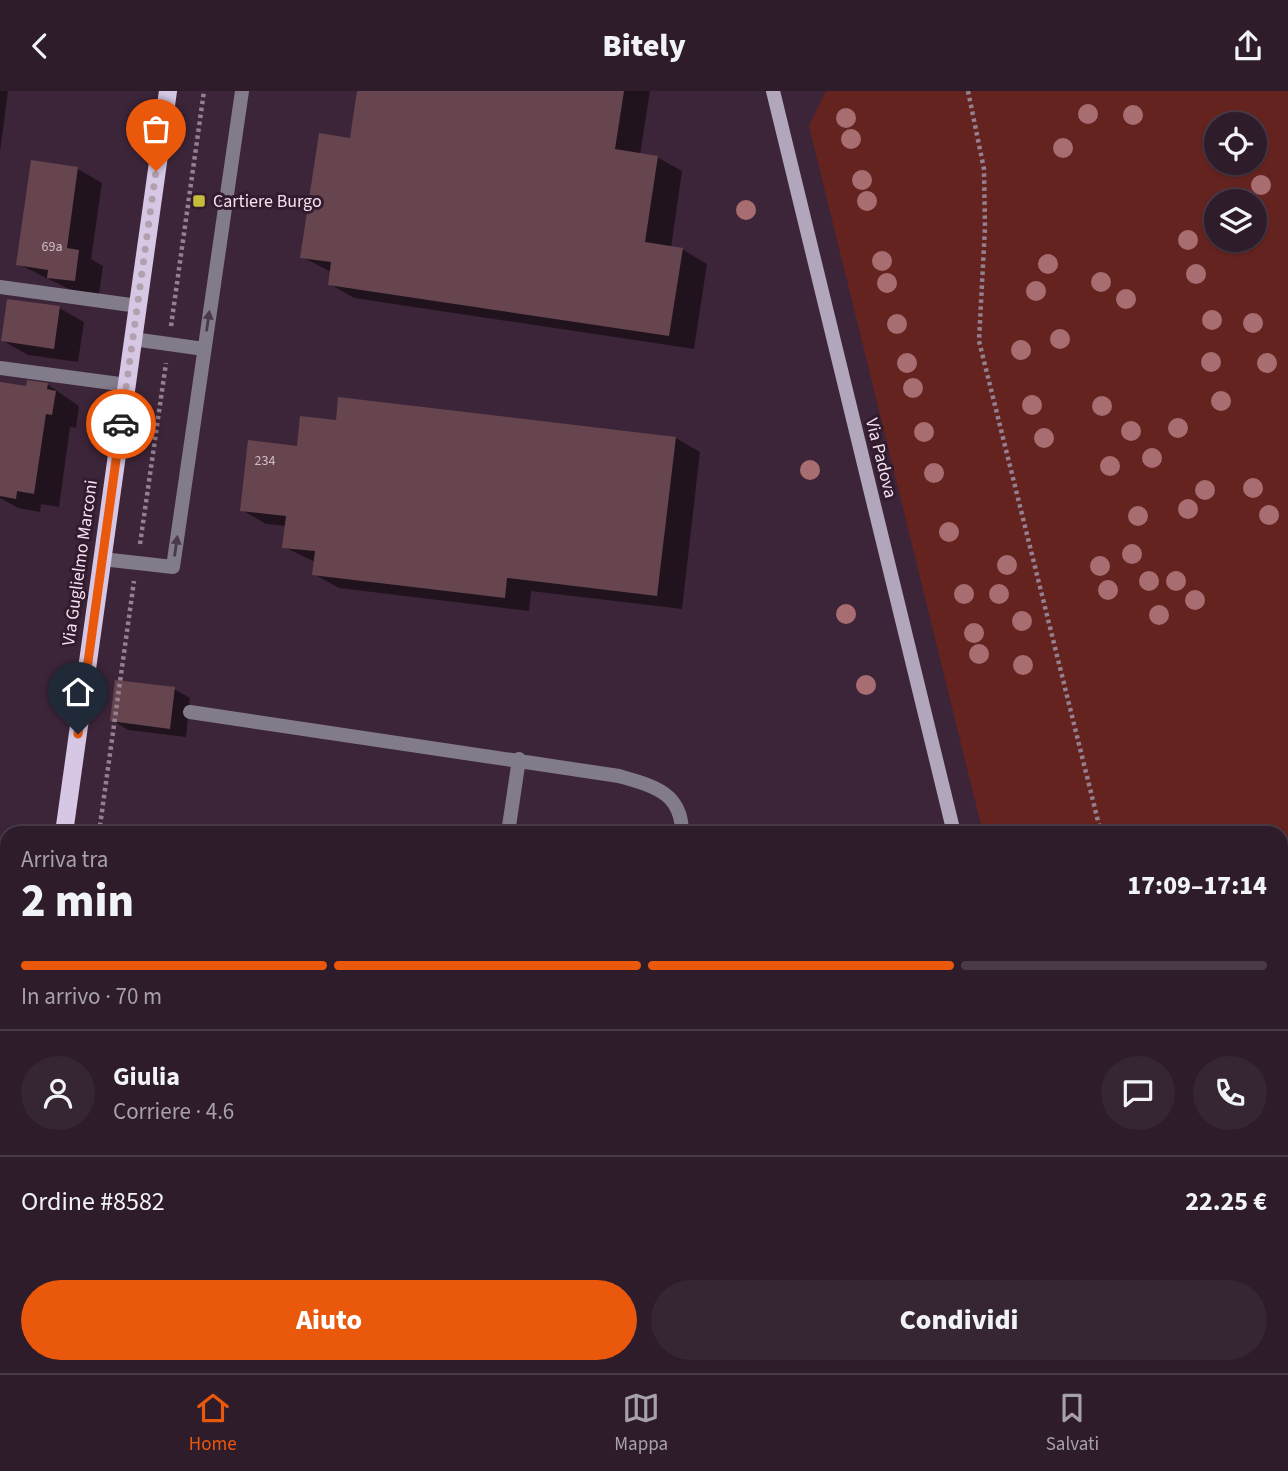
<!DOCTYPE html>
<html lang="it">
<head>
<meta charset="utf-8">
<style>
	:root { --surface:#2e1c2b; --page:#362533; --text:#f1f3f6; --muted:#a7a1a9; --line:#493a47; --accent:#ea580c }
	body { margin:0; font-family:"Source Sans 3",sans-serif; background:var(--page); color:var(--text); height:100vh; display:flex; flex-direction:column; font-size:26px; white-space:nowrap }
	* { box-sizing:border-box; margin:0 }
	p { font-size:23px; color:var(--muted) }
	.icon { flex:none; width:38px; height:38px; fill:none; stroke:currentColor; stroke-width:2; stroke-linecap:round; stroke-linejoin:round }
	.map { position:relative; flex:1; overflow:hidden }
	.drawer { position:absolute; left:0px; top:735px; width:1288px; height:548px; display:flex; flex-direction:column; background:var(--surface); border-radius:21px 21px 0 0; box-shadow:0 2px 5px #0004,0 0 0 2px var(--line) }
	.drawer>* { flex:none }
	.tools { position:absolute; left:1204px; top:21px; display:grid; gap:14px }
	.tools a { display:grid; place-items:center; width:63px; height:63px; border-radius:50%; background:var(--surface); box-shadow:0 2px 5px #0004,0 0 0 2px var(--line); font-size:35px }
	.pin { position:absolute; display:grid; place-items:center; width:60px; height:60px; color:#fff; margin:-72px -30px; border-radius:50% 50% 50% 0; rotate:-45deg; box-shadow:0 0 7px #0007 }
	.pin .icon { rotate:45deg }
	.courier { position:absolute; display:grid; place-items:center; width:70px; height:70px; margin:-35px; border:5px solid #ea580c; border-radius:50%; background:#fff; color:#222; box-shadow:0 2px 9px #0007 }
	.overview em { font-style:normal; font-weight:800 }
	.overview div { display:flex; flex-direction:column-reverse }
	.overview { display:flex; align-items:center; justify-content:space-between; height:119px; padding:0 21px }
	h1 { font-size:46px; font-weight:800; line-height:52px }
	.bar { display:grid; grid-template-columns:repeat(4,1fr); gap:10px 7px; align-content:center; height:84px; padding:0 21px }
	.bar i { height:9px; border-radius:5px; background:var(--line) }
	.bar .active { background:var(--accent) }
	.bar p { grid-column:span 4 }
	.line { display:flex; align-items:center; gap:18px; padding:0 21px; border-top:2px solid var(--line) }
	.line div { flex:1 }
	.round { display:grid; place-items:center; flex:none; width:74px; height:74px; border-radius:37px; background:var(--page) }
	.primary-button { display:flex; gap:14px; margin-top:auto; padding:14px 21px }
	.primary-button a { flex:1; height:80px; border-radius:42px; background:var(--accent); color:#fff; font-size:28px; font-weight:800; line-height:80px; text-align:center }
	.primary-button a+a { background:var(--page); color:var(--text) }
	header { display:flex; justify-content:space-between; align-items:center; height:91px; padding:0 21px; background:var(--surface); font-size:32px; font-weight:800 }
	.menu { display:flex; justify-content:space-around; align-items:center; height:98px; border-top:2px solid var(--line); background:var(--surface); font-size:19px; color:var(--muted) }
	.menu a { display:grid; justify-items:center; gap:4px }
	.menu .active { color:var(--accent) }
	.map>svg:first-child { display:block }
	.green { fill:#65231f; fill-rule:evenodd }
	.shadow { fill:#0007 }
	.building { fill:#66454e }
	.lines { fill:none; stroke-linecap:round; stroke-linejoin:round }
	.path { stroke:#958091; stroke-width:4.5; stroke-dasharray:3.5 3.5; stroke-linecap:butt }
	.lane { stroke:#827b89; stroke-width:14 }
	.secondary { stroke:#b1a6bc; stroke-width:14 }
	.primary { stroke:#d6c8e4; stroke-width:18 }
	.tree { fill:#a76d71 }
	.oneway { fill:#4b3849 }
	.done { stroke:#b3a0af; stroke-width:7; stroke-dasharray:0 12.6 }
	.route { stroke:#ea580c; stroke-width:9 }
	.poi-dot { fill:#c6bc3c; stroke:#331b2e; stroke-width:2.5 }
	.labels { text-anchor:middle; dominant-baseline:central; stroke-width:6; stroke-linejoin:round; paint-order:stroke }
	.number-label { font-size:14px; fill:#d0bbc7 }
	.poi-label { font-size:18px; fill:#f3e2ef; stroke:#331b2e; text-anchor:start }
	.street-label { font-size:18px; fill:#f3e2ef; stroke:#331b2e }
</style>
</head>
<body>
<header><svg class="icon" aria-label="back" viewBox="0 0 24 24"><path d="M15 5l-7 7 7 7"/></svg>Bitely<svg class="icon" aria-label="share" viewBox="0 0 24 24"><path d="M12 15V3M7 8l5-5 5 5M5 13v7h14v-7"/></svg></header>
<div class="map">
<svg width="1288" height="1282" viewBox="0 0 1288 1282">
	<rect width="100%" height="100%" fill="#3d2539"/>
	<path class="green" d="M 826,0 L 1288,0 L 1288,1282 L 1115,1282 L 1114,1276 L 1281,1276 L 1281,742 L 983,742 L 809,35 ZM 1216,33 L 1255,33 L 1255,72 L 1216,72 ZM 1216,110 L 1255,110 L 1255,149 L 1216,149 Z"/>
	<path class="shadow" d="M 0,0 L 8,0 L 0,61 Z
		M 359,0 L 650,0 L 640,64 L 657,66 L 682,80 L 671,157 L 682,158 L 707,173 L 694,258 L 354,207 L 330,193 L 331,181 L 302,166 L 352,49 Z
		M 32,71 L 78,78 L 102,92 L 91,168 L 103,175 L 99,203 L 73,200 L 18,173 Z
		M 59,217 L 84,231 L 78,271 L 28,264 L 3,250 Z
		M 0,293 L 27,297 L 47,293 L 79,315 L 76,337 L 70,336 L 59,416 L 41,413 L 40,421 L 18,417 L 0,407 Z
		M 337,331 L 676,347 L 700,361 L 682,518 L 531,500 L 529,520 L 339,497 L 314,483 L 315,471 L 284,456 L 287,435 L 266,433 L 242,419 L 298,357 Z
		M 174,598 L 190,607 L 186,646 L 128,639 L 112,629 Z
		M 874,1276 L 915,1278 L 915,1276 L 947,1276 L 957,1282 L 873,1282 Z"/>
	<path class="building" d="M 357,0 L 624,0 L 615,58 L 658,65 L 645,151 L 683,157 L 669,245 L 328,194 L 331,171 L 300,167 L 319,42 L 350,47 Z
		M 31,69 L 78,76 L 67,157 L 79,159 L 75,190 L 47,187 L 48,179 L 16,174 Z
		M 7,208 L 60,215 L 54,258 L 1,250 Z
		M 27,289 L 48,292 L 47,298 L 56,300 L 52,324 L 46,323 L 34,403 L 17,400 L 16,408 L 0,405 L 0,291 L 26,295 Z
		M 338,306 L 676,346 L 657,505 L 507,487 L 505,507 L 312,484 L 315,460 L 282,457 L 286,425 L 240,420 L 248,349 L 297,355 L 300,325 L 336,329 Z
		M 115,589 L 175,596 L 170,638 L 110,630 Z
		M 872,1276 L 945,1276 L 944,1282 L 871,1282 Z"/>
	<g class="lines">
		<path class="path" d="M 968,0 L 984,78 L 985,136 L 979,250 L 1101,742
			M 171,235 L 204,0
			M 140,453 L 166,272
			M 99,742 L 134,490
			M 1236,1276 L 1238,1282
			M 22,1282 L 22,1276"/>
		<path class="lane" d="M 0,196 L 138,215
			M 133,248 L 204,258
			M 0,277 L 127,294
			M 102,468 L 173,476 L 242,0
			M 190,621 L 619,685 C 653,695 682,701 682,742
			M 508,742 L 519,668
			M 682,1276 L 733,1282
			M 226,1282 L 227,1276
			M 355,1282 L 356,1276
			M 547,1282 L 548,1276
			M 745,1282 L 745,1276"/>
		<path class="secondary" d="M 773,0 L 954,742
			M 1087,1276 L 1089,1282"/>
		<path class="primary" d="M 64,742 L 168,0
			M 0,1166 L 7,1120"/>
	</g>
	<g class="tree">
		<circle cx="1088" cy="23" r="10"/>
		<circle cx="1133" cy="24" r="10"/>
		<circle cx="846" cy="27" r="10"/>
		<circle cx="851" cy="48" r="10"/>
		<circle cx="1063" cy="57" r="10"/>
		<circle cx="862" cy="89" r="10"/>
		<circle cx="1261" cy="94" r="10"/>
		<circle cx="867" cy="110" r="10"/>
		<circle cx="746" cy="119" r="10"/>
		<circle cx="1188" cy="149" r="10"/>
		<circle cx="882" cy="170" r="10"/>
		<circle cx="1048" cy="173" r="10"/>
		<circle cx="1196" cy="183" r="10"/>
		<circle cx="1101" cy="191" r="10"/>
		<circle cx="887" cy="192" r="10"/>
		<circle cx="1036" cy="200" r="10"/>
		<circle cx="1126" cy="208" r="10"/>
		<circle cx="1212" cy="229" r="10"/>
		<circle cx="1253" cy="232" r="10"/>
		<circle cx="897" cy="233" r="10"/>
		<circle cx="1060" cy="248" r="10"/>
		<circle cx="1021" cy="259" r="10"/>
		<circle cx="1211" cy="271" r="10"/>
		<circle cx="907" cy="272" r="10"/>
		<circle cx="1267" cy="272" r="10"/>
		<circle cx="913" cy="297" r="10"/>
		<circle cx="1221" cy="310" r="10"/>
		<circle cx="1032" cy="314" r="10"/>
		<circle cx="1102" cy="315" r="10"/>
		<circle cx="1178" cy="337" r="10"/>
		<circle cx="1131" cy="340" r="10"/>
		<circle cx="924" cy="341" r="10"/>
		<circle cx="1044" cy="347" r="10"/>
		<circle cx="1152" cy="367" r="10"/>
		<circle cx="1110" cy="375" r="10"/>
		<circle cx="810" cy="379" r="10"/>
		<circle cx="934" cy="382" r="10"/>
		<circle cx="1253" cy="397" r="10"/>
		<circle cx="1205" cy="399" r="10"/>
		<circle cx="1188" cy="418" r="10"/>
		<circle cx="1269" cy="424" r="10"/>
		<circle cx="1138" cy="425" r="10"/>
		<circle cx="949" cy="441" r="10"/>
		<circle cx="1132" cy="463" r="10"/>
		<circle cx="1007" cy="474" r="10"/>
		<circle cx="1100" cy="475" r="10"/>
		<circle cx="1149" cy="490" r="10"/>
		<circle cx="1176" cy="490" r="10"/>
		<circle cx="1108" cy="499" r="10"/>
		<circle cx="964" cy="503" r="10"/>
		<circle cx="999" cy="503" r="10"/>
		<circle cx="1195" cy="509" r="10"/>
		<circle cx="846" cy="523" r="10"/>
		<circle cx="1159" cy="524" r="10"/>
		<circle cx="1022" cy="530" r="10"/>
		<circle cx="974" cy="542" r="10"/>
		<circle cx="979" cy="563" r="10"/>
		<circle cx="1023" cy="574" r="10"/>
		<circle cx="866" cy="594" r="10"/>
	</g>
	<defs><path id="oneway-solid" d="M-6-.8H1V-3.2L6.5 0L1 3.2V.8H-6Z" transform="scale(1.75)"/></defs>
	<g class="oneway">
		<use href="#oneway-solid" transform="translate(208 230) rotate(-82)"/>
		<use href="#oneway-solid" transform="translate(176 455) rotate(-82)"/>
	</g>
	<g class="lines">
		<path class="done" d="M 121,333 L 156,80"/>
		<path class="route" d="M 78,643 L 121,333"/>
	</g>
	<rect class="poi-dot" x="192" y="103" width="14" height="14" rx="3.5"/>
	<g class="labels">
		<g class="number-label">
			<text x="52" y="156">69a</text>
			<text x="265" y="370">234</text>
		</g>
		<g class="poi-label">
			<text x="213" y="110">Cartiere Burgo</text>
		</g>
		<g class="street-label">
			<text transform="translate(881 367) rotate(76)">Via Padova</text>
			<text transform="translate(80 472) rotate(-82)">Via Guglielmo Marconi</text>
		</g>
	</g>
</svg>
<div class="tools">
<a><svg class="icon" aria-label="locate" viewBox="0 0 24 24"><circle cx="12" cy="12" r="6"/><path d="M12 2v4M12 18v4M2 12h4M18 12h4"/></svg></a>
<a><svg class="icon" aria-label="layers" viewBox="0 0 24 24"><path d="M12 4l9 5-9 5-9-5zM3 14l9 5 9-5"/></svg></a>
</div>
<div class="pin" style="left:156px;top:80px;background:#ea580c"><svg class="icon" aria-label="bag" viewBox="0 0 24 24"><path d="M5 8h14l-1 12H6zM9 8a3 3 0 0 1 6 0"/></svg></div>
<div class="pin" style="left:78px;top:643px;background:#1f2937"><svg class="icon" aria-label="home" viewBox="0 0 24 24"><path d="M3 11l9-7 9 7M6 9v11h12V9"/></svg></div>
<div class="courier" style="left:121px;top:333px"><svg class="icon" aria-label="car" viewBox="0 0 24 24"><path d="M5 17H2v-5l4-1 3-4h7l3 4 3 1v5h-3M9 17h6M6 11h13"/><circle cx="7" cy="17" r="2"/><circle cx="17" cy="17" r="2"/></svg></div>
<section class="drawer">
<div class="overview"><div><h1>2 min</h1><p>Arriva tra</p></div><em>17:09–17:14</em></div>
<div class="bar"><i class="active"></i><i class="active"></i><i class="active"></i><i></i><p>In arrivo · 70 m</p></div>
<div class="line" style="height:126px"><a class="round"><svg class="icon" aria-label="person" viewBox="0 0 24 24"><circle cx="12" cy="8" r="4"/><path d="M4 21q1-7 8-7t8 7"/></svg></a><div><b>Giulia</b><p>Corriere · 4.6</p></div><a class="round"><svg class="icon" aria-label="chat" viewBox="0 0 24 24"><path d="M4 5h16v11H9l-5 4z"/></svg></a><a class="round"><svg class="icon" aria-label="phone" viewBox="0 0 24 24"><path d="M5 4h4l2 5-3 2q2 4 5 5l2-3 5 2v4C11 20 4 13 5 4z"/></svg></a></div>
<div class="line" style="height:91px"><div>Ordine #8582</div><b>22.25 €</b></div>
<div class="primary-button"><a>Aiuto</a><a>Condividi</a></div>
</section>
</div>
<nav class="menu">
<a class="active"><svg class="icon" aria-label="home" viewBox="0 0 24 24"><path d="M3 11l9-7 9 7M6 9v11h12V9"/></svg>Home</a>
<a><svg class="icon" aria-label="map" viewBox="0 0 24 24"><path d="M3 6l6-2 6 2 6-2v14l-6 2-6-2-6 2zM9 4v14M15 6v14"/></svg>Mappa</a>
<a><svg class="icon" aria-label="saved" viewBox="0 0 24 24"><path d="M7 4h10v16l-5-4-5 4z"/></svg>Salvati</a>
</nav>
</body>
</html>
